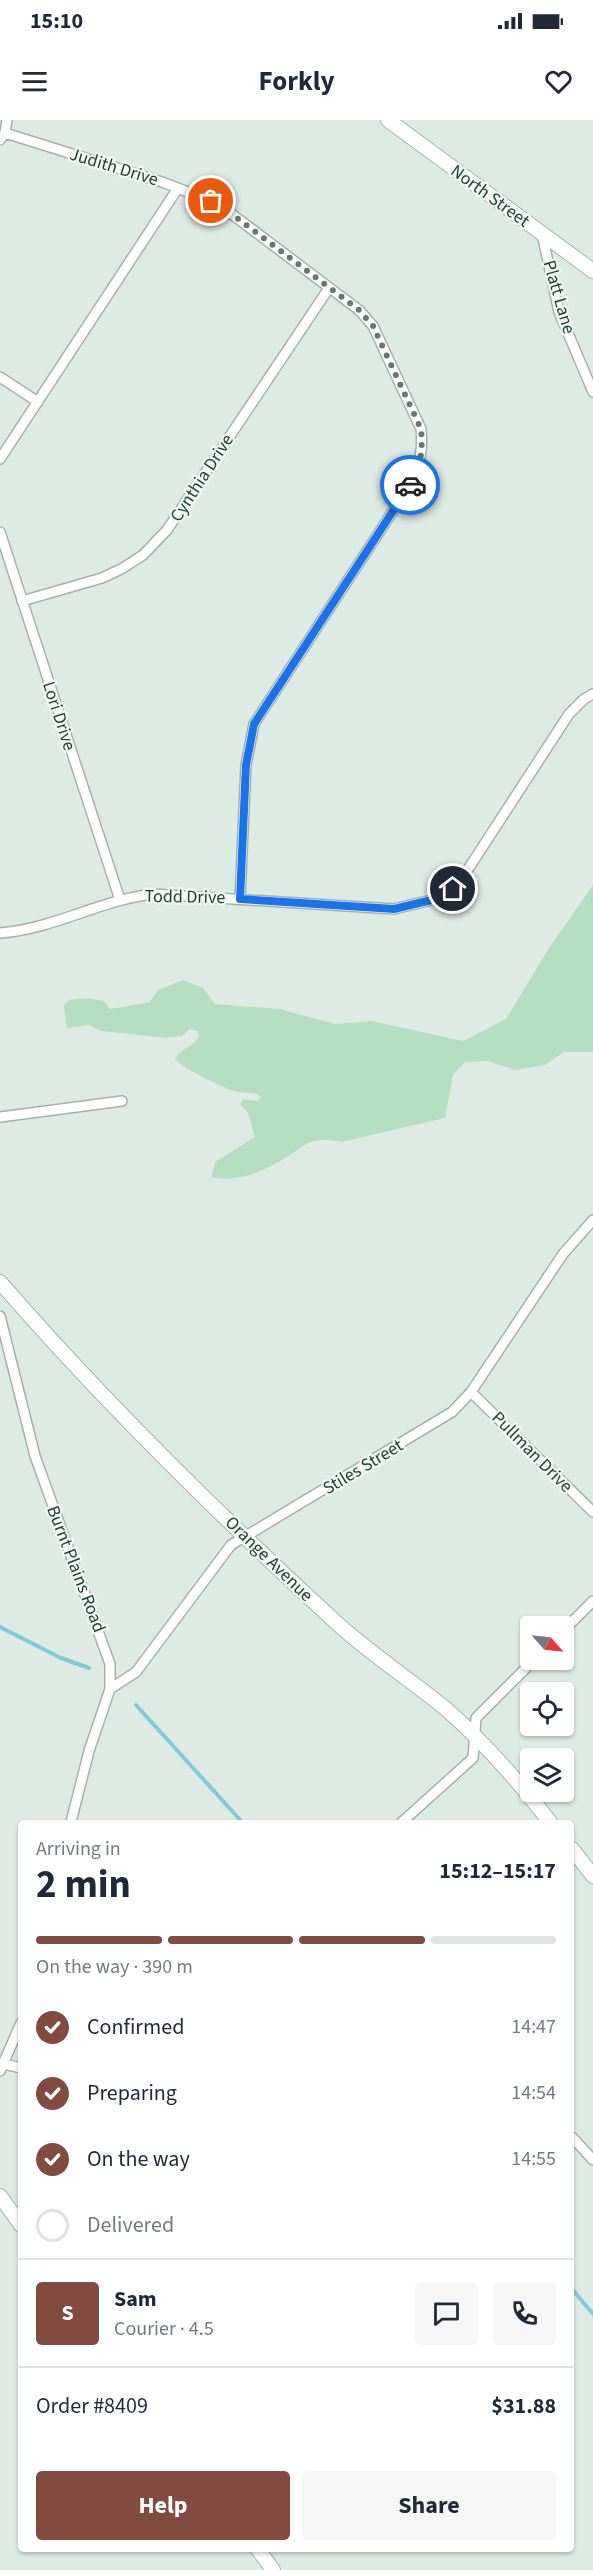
<!DOCTYPE html>
<html lang="en">
<head>
<meta charset="utf-8">
<style>
	:root { --surface:#fff; --page:#f6f6f7; --text:#1f2937; --muted:#747a83; --line:#e0e1e3; --accent:#824b40 }
	body { margin:0; font-family:"Source Sans 3",sans-serif; background:var(--page); color:var(--text); height:100vh; display:flex; flex-direction:column; font-size:22px; white-space:nowrap }
	* { box-sizing:border-box; margin:0 }
	p { font-size:20px; color:var(--muted) }
	.icon { flex:none; width:33px; height:33px; fill:none; stroke:currentColor; stroke-width:2; stroke-linecap:round; stroke-linejoin:round }
	.map { position:relative; flex:1; overflow:hidden }
	.drawer { position:absolute; left:18px; top:1700px; width:556px; height:732px; display:flex; flex-direction:column; background:var(--surface); border-radius:6px; box-shadow:0 2px 4px #0004 }
	.drawer>* { flex:none }
	.needle { width:39px; rotate:117deg }
	.tools { position:absolute; left:520px; top:1496px; display:grid; gap:12px }
	.tools a { display:grid; place-items:center; width:54px; height:54px; border-radius:6px; background:var(--surface); box-shadow:0 2px 4px #0004; font-size:30px }
	.pin { position:absolute; display:grid; place-items:center; width:51px; height:51px; color:#fff; margin:-26px; border:3px solid #fff; border-radius:50%; box-shadow:0 2px 6px #0007 }
	.courier { position:absolute; display:grid; place-items:center; width:60px; height:60px; margin:-30px; border:4px solid #1a73e8; border-radius:50%; background:#fff; color:#222; box-shadow:0 2px 8px #0007 }
	.overview em { font-style:normal; font-weight:700 }
	.overview div { display:flex; flex-direction:column-reverse }
	.overview { display:flex; align-items:center; justify-content:space-between; height:102px; padding:0 18px }
	h1 { font-size:39px; font-weight:700; line-height:45px }
	.bar { display:grid; grid-template-columns:repeat(4,1fr); gap:9px 6px; align-content:center; height:72px; padding:0 18px }
	.bar i { height:8px; border-radius:4px; background:var(--line) }
	.bar .current { background:var(--accent) }
	.bar p { grid-column:span 4 }
	.line { display:flex; align-items:center; gap:15px; padding:0 18px; border-top:2px solid var(--line) }
	.line div { flex:1 }
	.round { display:grid; place-items:center; flex:none; width:63px; height:63px; border-radius:6px; background:var(--page) }
	ol { padding:0 18px; list-style:none }
	li { display:flex; align-items:center; gap:18px; height:66px }
	li p { margin-inline-start:auto }
	li .icon { padding:6px; border-radius:50%; background:var(--accent); color:#fff; stroke-width:4 }
	li:last-child { color:var(--muted) }
	li i { width:33px; height:33px; border:3px solid var(--line); border-radius:50% }
	.cta { display:flex; gap:12px; margin-top:auto; padding:12px 18px }
	.cta a { flex:1; height:69px; border-radius:6px; background:var(--accent); color:#fff; font-size:24px; font-weight:700; line-height:69px; text-align:center }
	.cta a+a { background:var(--page); color:var(--text) }
	.status { display:flex; justify-content:space-between; align-items:center; height:42px; padding:0 30px; background:var(--surface); direction:ltr }
	.status svg { height:16px; fill:currentColor }
	header { display:flex; justify-content:space-between; align-items:center; height:78px; padding:0 18px; background:var(--surface); font-size:27px; font-weight:700 }
	.map>svg:first-child { display:block }
	.green { fill:#b5dec0 }
	.lines { fill:none; stroke-linecap:round; stroke-linejoin:round }
	.stream { stroke:#82cad5; stroke-width:4 }
	.minor-casing { stroke:#a1b3ac; stroke-width:12 }
	.secondary-casing { stroke:#9cb8ad; stroke-width:16 }
	.minor { stroke:#fff; stroke-width:9 }
	.secondary { stroke:#fff; stroke-width:14 }
	.done { stroke:#617971; stroke-width:6; stroke-dasharray:0 10.8 }
	.route { stroke:#1a73e8; stroke-width:8 }
	.labels { text-anchor:middle; dominant-baseline:central; stroke-width:4.5; stroke-linejoin:round; paint-order:stroke }
	.street-label { font-size:18px; fill:#1e3c33; stroke:#eff8f3 }
</style>
</head>
<body>
<div class="status"><b>15:10</b><svg viewBox="0 0 49 12"><path d="M0 12V9h3v3zM5 12V6h3v6zM10 12V3h3v9zM15 12V0h3v12zM26 1h20v11H26zM47 4h2v5h-2z"/></svg></div>
<header><svg class="icon" aria-label="menu" viewBox="0 0 24 24"><path d="M4 6h16M4 12h16M4 18h16"/></svg>Forkly<svg class="icon" aria-label="heart" viewBox="0 0 24 24"><path d="M12 20l-8-8c-3-5 5-10 8-4 3-6 11-1 8 4z"/></svg></header>
<div class="map">
<svg width="593" height="2450" viewBox="0 0 593 2450">
	<rect width="100%" height="100%" fill="#deebe5"/>
	<path class="green" d="M 593,765 L 593,932 L 564,932 L 545,945 L 515,950 L 488,941 L 465,942 L 453,955 L 445,998 L 341,1022 C 332,1020 323,1019 314,1021 C 305,1023 297,1031 290,1035 C 268,1050 238,1063 212,1057 L 215,1042 L 255,1017 L 248,993 L 240,984 L 243,979 L 258,981 L 261,977 C 254,971 247,974 238,972 C 225,969 183,949 175,939 C 180,929 192,928 199,916 L 197,911 L 190,909 L 182,916 L 166,918 L 101,911 L 89,905 L 67,908 L 64,885 L 69,880 L 86,878 L 104,881 L 110,889 L 150,882 L 158,870 L 183,860 L 203,868 L 215,884 L 280,889 L 335,904 L 372,901 L 463,921 L 506,899 L 549,828 Z"/>
	<g class="lines">
		<path class="stream" d="M 0,1507 L 61,1538 L 89,1548
			M 136,1585 L 242,1702
			M 572,2169 L 593,2194"/>
		<g class="minor-casing">
			<path id="minor" d="M 5,13 L 162,62 L 211,81 L 225,89 L 359,190 L 373,206 L 421,309 C 423,329 420,343 412,362 L 254,604 L 246,645 L 240,779
				M 0,20 L 5,13 L 7,0
				M 542,114 L 559,192 L 593,272
				M 0,257 L 38,282
				M 0,339 L 178,68
				M 0,412 L 120,780
				M 22,481 L 102,458 L 123,448 L 143,435 L 167,410 L 329,168
				M 0,813 C 54,809 100,780 153,774 L 394,789 L 440,778 L 453,769 L 461,760 L 569,594 L 584,579 L 593,574
				M 0,997 L 122,981
				M 0,1196 L 35,1336 L 110,1544 L 110,1569 L 89,1631 L 71,1702
				M 471,1272 L 593,1392
				M 564,1510 L 593,1481
				M 110,1569 L 136,1552 L 231,1425 L 452,1292 L 471,1272 L 563,1134 L 593,1100
				M 402,1702 L 473,1638 L 476,1598 L 535,1539
				M 4,1944 L 21,1948
				M 0,1951 L 21,1903
				M 572,2017 L 593,2040"/>
		</g>
		<g class="secondary-casing">
			<path id="secondary" d="M 388,0 L 593,151
				M 0,1162 C 105,1283 220,1396 339,1505 C 372,1535 411,1560 446,1589 C 485,1623 519,1662 550,1702
				M 572,1729 L 593,1756
				M 0,2076 L 21,2105
				M 257,2428 L 273,2450"/>
		</g>
		<use href="#minor" class="minor"/>
		<use href="#secondary" class="secondary"/>
	</g>
	<g class="lines">
		<path class="done" d="M 211,81 L 225,89 L 359,190 L 373,206 L 421,309 C 423,330 421,347 410,365"/>
		<path class="route" d="M 410,365 L 254,604 L 246,645 L 240,779 L 394,789 L 440,778 L 453,769"/>
	</g>
	<g class="labels">
		<g class="street-label">
			<text transform="translate(114 47) rotate(17)">Judith Drive</text>
			<text transform="translate(490 76) rotate(36)">North Street</text>
			<text transform="translate(559 177) rotate(74)">Platt Lane</text>
			<text transform="translate(202 358) rotate(-57)">Cynthia Drive</text>
			<text transform="translate(59 596) rotate(72)">Lori Drive</text>
			<text transform="translate(185 777) rotate(1)">Todd Drive</text>
			<text transform="translate(532 1332) rotate(45)">Pullman Drive</text>
			<text transform="translate(363 1347) rotate(-31)">Stiles Street</text>
			<text transform="translate(269 1439) rotate(44)">Orange Avenue</text>
			<text transform="translate(76 1449) rotate(69)">Burnt Plains Road</text>
		</g>
	</g>
</svg>
<div class="tools">
<a><svg class="needle" viewBox="-14 -14 28 28"><path d="M0-13l5 13h-10z" fill="#e53935"/><path d="M0 13l5-13h-10z" fill="#747a83"/></svg></a>
<a><svg class="icon" aria-label="locate" viewBox="0 0 24 24"><circle cx="12" cy="12" r="6"/><path d="M12 2v4M12 18v4M2 12h4M18 12h4"/></svg></a>
<a><svg class="icon" aria-label="layers" viewBox="0 0 24 24"><path d="M12 4l9 5-9 5-9-5zM3 14l9 5 9-5"/></svg></a>
</div>
<div class="pin" style="left:211px;top:81px;background:#ea580c"><svg class="icon" aria-label="bag" viewBox="0 0 24 24"><path d="M5 8h14l-1 12H6zM9 8a3 3 0 0 1 6 0"/></svg></div>
<div class="pin" style="left:453px;top:769px;background:#1f2937"><svg class="icon" aria-label="home" viewBox="0 0 24 24"><path d="M3 11l9-7 9 7M6 9v11h12V9"/></svg></div>
<div class="courier" style="left:410px;top:365px"><svg class="icon" aria-label="car" viewBox="0 0 24 24"><path d="M5 17H2v-5l4-1 3-4h7l3 4 3 1v5h-3M9 17h6M6 11h13"/><circle cx="7" cy="17" r="2"/><circle cx="17" cy="17" r="2"/></svg></div>
<section class="drawer">
<div class="overview"><div><h1>2 min</h1><p>Arriving in</p></div><em>15:12–15:17</em></div>
<div class="bar"><i class="current"></i><i class="current"></i><i class="current"></i><i></i><p>On the way · 390 m</p></div>
<ol>
<li><svg class="icon" aria-label="check" viewBox="0 0 24 24"><path d="M5 12l5 5 9-10"/></svg>Confirmed<p>14:47</p></li>
<li><svg class="icon" aria-label="check" viewBox="0 0 24 24"><path d="M5 12l5 5 9-10"/></svg>Preparing<p>14:54</p></li>
<li><svg class="icon" aria-label="check" viewBox="0 0 24 24"><path d="M5 12l5 5 9-10"/></svg>On the way<p>14:55</p></li>
<li><i></i>Delivered</li>
</ol>
<div class="line" style="height:108px"><b class="round" style="background:var(--accent);color:#fff">S</b><div><b>Sam</b><p>Courier · 4.5</p></div><a class="round"><svg class="icon" aria-label="chat" viewBox="0 0 24 24"><path d="M4 5h16v11H9l-5 4z"/></svg></a><a class="round"><svg class="icon" aria-label="phone" viewBox="0 0 24 24"><path d="M5 4h4l2 5-3 2q2 4 5 5l2-3 5 2v4C11 20 4 13 5 4z"/></svg></a></div>
<div class="line" style="height:78px"><div>Order #8409</div><b>$31.88</b></div>
<div class="cta"><a>Help</a><a>Share</a></div>
</section>
</div>
</body>
</html>
